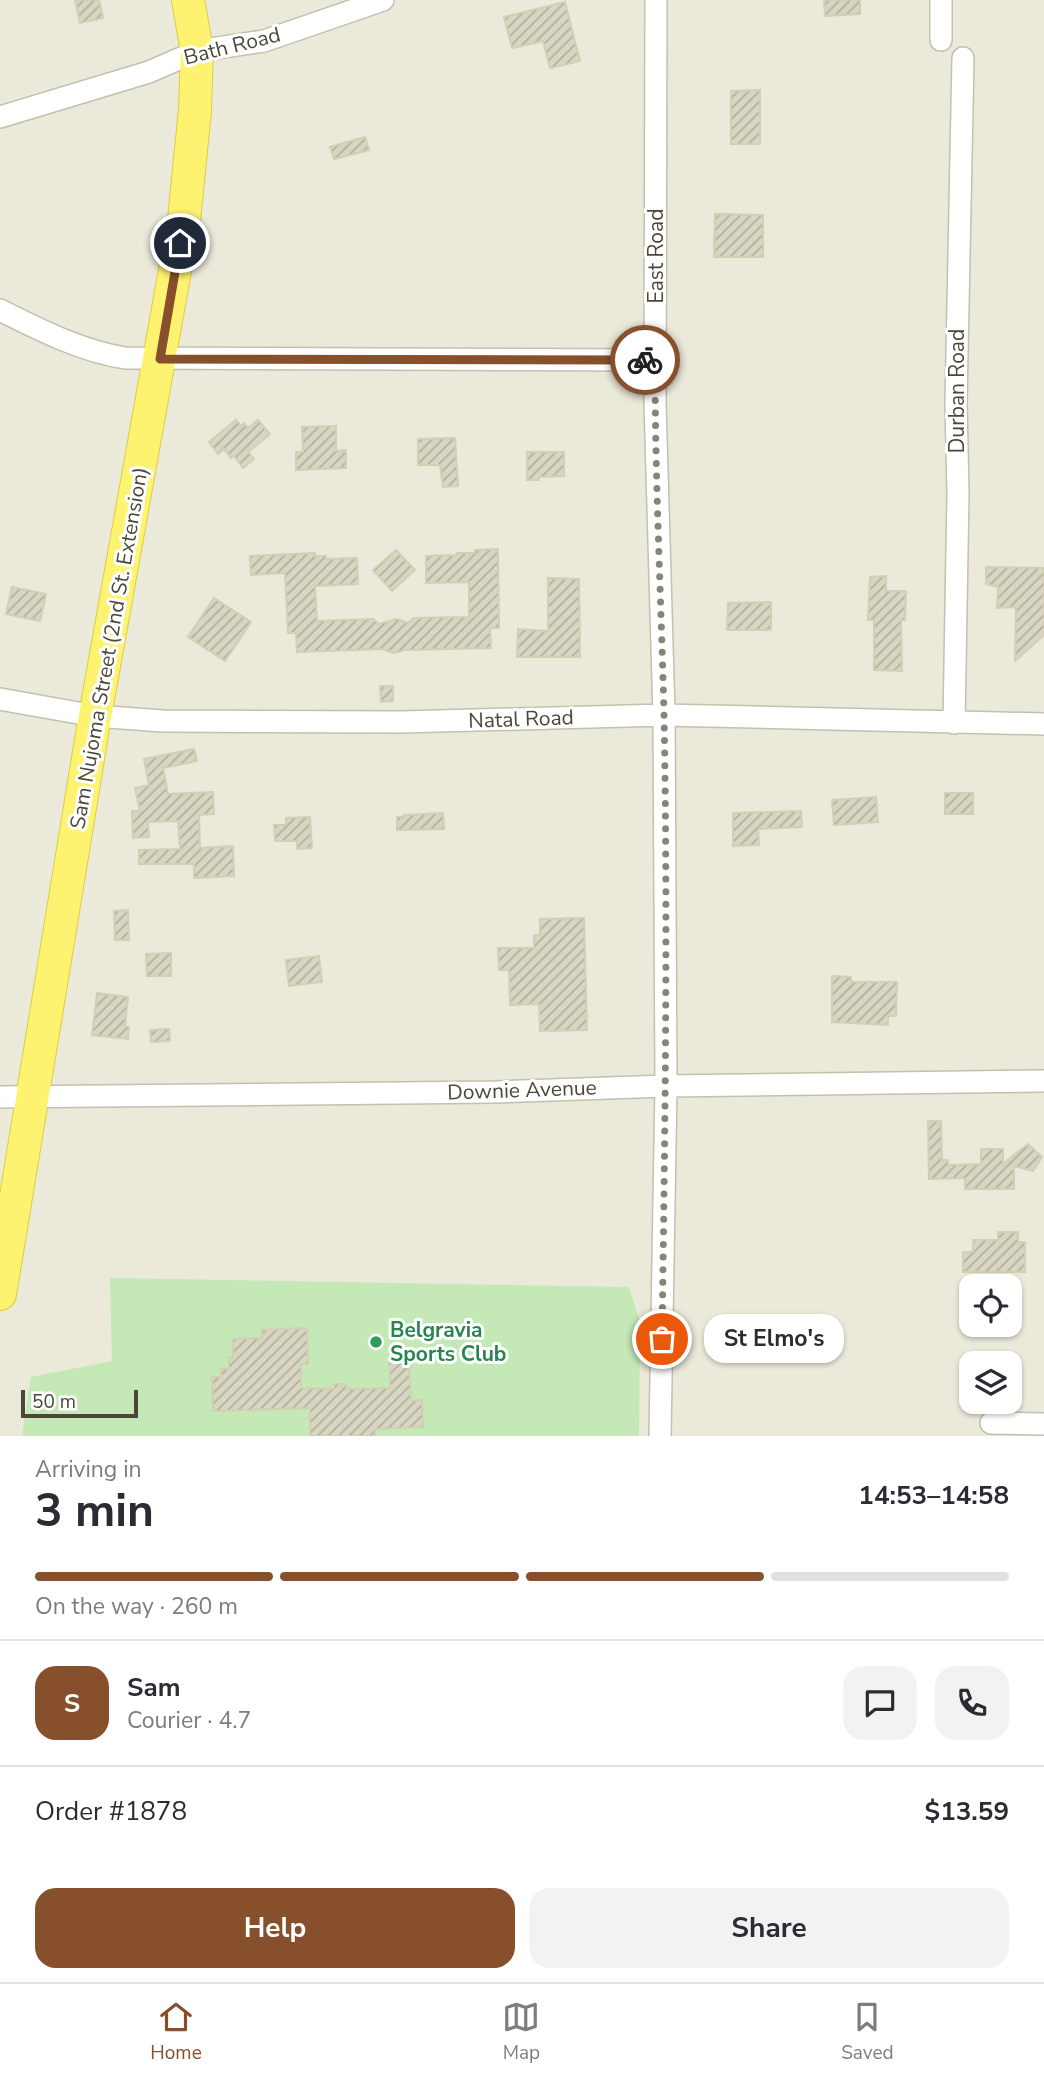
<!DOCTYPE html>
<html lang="en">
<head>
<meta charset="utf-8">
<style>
	:root { --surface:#fff; --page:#f2f2f3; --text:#2b2b33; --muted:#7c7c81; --line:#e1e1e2; --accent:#874f2b }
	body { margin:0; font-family:"Nunito Sans",sans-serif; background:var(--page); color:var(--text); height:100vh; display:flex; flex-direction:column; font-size:26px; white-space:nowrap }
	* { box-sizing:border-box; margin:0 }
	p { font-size:23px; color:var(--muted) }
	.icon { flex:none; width:38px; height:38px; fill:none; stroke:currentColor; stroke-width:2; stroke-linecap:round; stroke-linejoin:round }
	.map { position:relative; height:1436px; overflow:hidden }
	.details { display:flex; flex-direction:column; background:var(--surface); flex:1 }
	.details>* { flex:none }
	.tools { position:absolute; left:959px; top:1274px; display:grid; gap:14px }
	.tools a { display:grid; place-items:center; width:63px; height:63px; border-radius:14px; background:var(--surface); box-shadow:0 2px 5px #0004; font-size:35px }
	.scale { position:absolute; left:21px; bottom:18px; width:117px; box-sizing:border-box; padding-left:7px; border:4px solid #4b4839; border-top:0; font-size:19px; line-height:24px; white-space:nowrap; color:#4b4839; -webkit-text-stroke:5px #fff; paint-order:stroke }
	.pin { position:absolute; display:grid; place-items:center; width:60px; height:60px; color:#fff; margin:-30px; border:4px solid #fff; border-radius:50%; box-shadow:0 2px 7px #0007 }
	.courier { position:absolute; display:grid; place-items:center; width:70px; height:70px; margin:-35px; border:5px solid #874f2b; border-radius:50%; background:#fff; color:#222; box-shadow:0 2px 9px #0007 }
	.bubble { position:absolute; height:49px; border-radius:21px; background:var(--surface); box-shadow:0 2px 5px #0004; font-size:23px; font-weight:700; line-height:49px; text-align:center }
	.summary em { font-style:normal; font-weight:700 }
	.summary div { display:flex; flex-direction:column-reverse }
	.summary { display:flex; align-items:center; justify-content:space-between; height:119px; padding:0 35px }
	h1 { font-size:46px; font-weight:700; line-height:52px }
	.bar { display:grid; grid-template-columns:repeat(4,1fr); gap:10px 7px; align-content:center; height:84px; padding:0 35px }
	.bar i { height:9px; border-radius:5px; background:var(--line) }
	.bar .active { background:var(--accent) }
	.bar p { grid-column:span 4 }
	.line { display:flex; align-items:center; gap:18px; padding:0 35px; border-top:2px solid var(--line) }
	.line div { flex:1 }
	.round { display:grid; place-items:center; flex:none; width:74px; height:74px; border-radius:21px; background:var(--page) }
	.primary-button { display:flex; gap:14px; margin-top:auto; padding:14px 35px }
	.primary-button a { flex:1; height:80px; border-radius:21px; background:var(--accent); color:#fff; font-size:28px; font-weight:700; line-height:80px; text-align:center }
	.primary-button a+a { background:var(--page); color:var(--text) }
	.tabs { display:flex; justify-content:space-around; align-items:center; height:98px; border-top:2px solid var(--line); background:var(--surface); font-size:19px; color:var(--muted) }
	.tabs a { display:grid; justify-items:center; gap:4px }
	.tabs .active { color:var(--accent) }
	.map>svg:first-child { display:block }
	.residential { fill:#eae9da; fill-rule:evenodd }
	.green { fill:#c4e9b6 }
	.building { fill:url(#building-hatch); stroke:#d2cfb4; stroke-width:2 }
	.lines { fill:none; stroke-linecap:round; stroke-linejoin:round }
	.minor-casing { stroke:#c2c0ae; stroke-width:24 }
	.highway-casing { stroke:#ddcd3f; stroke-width:34 }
	.minor { stroke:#fff; stroke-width:21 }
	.highway { stroke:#fdf370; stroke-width:32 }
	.done { stroke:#878578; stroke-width:7; stroke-dasharray:0 12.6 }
	.route { stroke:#874f2b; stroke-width:9 }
	.leisure-dot { fill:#2e9e5b; stroke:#fff; stroke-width:2.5 }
	.labels { text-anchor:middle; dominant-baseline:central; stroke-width:6; stroke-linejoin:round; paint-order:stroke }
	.street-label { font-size:21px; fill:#4b4839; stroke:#fff }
	.leisure-label { font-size:21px; font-weight:bold; fill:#27864d; stroke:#fff; text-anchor:start }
</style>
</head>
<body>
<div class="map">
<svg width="1044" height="1436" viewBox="0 0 1044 1436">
	<defs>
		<pattern id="building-hatch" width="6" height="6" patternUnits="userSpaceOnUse" patternTransform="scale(1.75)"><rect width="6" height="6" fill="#d8d5c1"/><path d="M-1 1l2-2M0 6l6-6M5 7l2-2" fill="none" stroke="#b1af9e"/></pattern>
	</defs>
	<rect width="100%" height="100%" fill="#f6f5ec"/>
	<path class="residential" d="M 0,0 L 1044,0 L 1044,1436 L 0,1436 ZM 971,1286 L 1010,1286 L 1010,1325 L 971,1325 ZM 971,1363 L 1010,1363 L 1010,1402 L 971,1402 Z"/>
	<path class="green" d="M 110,1278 L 629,1287 L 640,1322 L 639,1436 L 22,1436 L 31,1377 L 112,1361 Z"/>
	<path class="building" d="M 75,0 L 99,0 L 103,18 L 80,23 Z
		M 824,0 L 860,0 L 860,14 L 825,16 Z
		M 565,2 L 580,61 L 550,68 L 543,41 L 512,48 L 504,17 Z
		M 760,90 L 760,144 L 731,144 L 731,91 Z
		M 365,137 L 369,150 L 334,159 L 330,147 Z
		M 715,214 L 763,215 L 763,257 L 714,257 Z
		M 236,420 L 241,426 L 244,423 L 248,428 L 258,420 L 270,434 L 248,452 L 254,459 L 243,468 L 234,456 L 231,458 L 224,449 L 218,454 L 209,442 Z
		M 336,426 L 336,451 L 346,450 L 346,468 L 296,470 L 296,452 L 303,452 L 302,427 Z
		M 455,438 L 458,486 L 443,487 L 440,465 L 418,465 L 418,439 Z
		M 527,452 L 564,452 L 564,476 L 539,477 L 539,480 L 527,480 Z
		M 498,549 L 499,628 L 490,628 L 491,648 L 405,650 L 394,653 L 382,649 L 297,652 L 296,633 L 288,633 L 285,573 L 251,575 L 250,556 L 315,553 L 315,556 L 326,556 L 326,559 L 357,558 L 358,584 L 315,586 L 317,621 L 373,619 L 379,624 L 397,619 L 408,623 L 413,618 L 469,617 L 469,582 L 426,583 L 426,556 L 457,555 L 457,553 L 475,553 L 475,550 Z
		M 396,550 L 415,570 L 392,591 L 373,570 Z
		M 986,567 L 1044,568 L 1044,635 L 1015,661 L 1016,607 L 997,608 L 998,587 L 986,584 Z
		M 886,576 L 886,591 L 906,591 L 905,620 L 901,620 L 902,671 L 874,670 L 874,620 L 868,620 L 870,577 Z
		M 548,578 L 579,579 L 580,657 L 517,657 L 518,629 L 548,631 Z
		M 12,587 L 46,594 L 40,621 L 6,614 Z
		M 214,598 L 251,622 L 225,661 L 188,637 Z
		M 771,602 L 771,630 L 727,630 L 728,603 Z
		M 380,686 L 393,686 L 393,701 L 381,702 Z
		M 194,749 L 197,761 L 163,768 L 168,794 L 213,792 L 214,814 L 199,815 L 200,848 L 233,846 L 234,876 L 194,878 L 194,864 L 139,864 L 139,850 L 180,849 L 178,821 L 148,822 L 149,837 L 133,838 L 132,811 L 140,811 L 135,788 L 149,785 L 144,759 Z
		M 945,793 L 973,793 L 973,814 L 945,814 Z
		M 876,797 L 878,822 L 834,825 L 832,800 Z
		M 801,811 L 802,827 L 758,829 L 759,845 L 733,846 L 733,813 Z
		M 443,813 L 444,829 L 397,830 L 397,817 L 404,817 L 404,815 Z
		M 310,817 L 312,848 L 297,849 L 297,841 L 275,841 L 274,825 L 286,825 L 286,818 Z
		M 128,910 L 129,940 L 115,940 L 114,911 Z
		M 584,918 L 587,1030 L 540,1031 L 539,1004 L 510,1005 L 509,970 L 499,970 L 498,948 L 534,948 L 534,935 L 540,935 L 540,919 Z
		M 171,953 L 171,976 L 147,976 L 146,954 Z
		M 319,956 L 322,982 L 289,986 L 286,960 Z
		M 832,976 L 851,977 L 851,982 L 897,982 L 896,1016 L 888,1016 L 888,1025 L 832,1022 Z
		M 97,993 L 128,997 L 125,1026 L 129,1027 L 128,1039 L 92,1035 Z
		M 169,1029 L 170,1041 L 151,1042 L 150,1030 Z
		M 928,1121 L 941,1121 L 942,1160 L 948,1160 L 948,1165 L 981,1164 L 981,1149 L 1003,1149 L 1003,1164 L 1028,1144 L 1042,1157 L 1033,1171 L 1014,1166 L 1014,1189 L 965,1189 L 965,1178 L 929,1179 Z
		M 998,1232 L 1018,1232 L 1018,1242 L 1025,1242 L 1025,1272 L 963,1272 L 963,1252 L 973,1252 L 973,1240 L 998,1240 Z
		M 307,1328 L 308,1364 L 301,1364 L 301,1388 L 334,1389 L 334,1384 L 346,1384 L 346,1389 L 390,1388 L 389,1355 L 409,1354 L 411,1401 L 422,1400 L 423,1427 L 375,1429 L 375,1436 L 310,1436 L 310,1408 L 213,1411 L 212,1377 L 221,1377 L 221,1369 L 229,1369 L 229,1357 L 233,1357 L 233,1339 L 262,1338 L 262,1330 Z"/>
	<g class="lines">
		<g class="minor-casing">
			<path id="minor" d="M 656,0 L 655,402 L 664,715 L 666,1086 L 660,1436
				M 941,0 L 941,40
				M 0,117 L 149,72 L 197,51 L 264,41 L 383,0
				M 0,310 C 40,330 81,351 125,358 L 655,360
				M 0,699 L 95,716 L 163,721 L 402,722 L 664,715 L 1044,724
				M 954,723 L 958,493 L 956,403 L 963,58
				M 0,1097 L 496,1092 L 666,1086 L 1044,1081
				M 991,1423 L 1044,1424"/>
		</g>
		<g class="highway-casing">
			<path id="highway" d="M 0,1294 L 95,716 L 184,220 L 195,110 L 197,51 L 188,0"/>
		</g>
		<use href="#minor" class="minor"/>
		<use href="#highway" class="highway"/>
	</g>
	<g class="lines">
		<path class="done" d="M 645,360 L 655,360 C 655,478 661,596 664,714 C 668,923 665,1131 662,1339"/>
		<path class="route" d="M 180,243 L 160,359 L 645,360"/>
	</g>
	<circle class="leisure-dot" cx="376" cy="1342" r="7"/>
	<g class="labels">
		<g class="street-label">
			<text transform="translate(232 46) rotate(-14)">Bath Road</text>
			<text transform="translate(656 256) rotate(-90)">East Road</text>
			<text transform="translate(957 391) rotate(-90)">Durban Road</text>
			<text transform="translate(109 648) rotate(-80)">Sam Nujoma Street (2nd St. Extension)</text>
			<text transform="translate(521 719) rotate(-2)">Natal Road</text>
			<text transform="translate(522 1090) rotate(-2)">Downie Avenue</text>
		</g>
		<g class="leisure-label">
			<text x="390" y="1330">Belgravia<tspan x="390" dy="24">Sports Club</tspan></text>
		</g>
	</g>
</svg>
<div class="tools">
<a><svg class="icon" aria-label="locate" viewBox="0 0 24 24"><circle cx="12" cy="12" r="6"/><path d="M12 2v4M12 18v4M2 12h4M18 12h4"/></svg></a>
<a><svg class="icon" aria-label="layers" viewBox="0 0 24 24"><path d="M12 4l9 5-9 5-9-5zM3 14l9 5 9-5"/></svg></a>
</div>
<div class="scale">50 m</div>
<div class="pin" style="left:662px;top:1339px;background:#ea580c"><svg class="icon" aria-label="bag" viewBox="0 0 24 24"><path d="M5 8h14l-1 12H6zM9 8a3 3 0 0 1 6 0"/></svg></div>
<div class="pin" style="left:180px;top:243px;background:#1f2937"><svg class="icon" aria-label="home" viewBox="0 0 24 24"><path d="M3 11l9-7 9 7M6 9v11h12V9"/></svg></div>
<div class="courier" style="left:645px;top:360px"><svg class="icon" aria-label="bike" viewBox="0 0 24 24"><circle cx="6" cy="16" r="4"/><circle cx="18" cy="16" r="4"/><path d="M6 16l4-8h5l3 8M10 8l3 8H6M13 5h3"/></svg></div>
<div class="bubble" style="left:704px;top:1314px;width:140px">St Elmo's</div>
</div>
<section class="details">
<div class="summary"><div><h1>3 min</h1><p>Arriving in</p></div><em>14:53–14:58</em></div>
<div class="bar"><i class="active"></i><i class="active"></i><i class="active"></i><i></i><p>On the way · 260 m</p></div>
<div class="line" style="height:126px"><b class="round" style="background:var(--accent);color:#fff">S</b><div><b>Sam</b><p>Courier · 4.7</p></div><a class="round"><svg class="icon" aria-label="chat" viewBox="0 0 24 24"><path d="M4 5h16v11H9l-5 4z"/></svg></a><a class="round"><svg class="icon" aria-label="phone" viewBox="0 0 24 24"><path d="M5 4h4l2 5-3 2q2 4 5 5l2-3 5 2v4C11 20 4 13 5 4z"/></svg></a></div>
<div class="line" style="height:91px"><div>Order #1878</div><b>$13.59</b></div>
<div class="primary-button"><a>Help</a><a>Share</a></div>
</section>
<nav class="tabs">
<a class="active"><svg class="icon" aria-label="home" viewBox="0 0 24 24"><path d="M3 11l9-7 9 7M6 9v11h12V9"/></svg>Home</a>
<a><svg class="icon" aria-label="map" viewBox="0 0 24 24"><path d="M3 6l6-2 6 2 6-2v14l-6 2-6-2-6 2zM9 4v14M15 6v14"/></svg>Map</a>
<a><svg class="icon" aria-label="saved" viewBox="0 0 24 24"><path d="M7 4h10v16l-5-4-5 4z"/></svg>Saved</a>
</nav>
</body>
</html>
